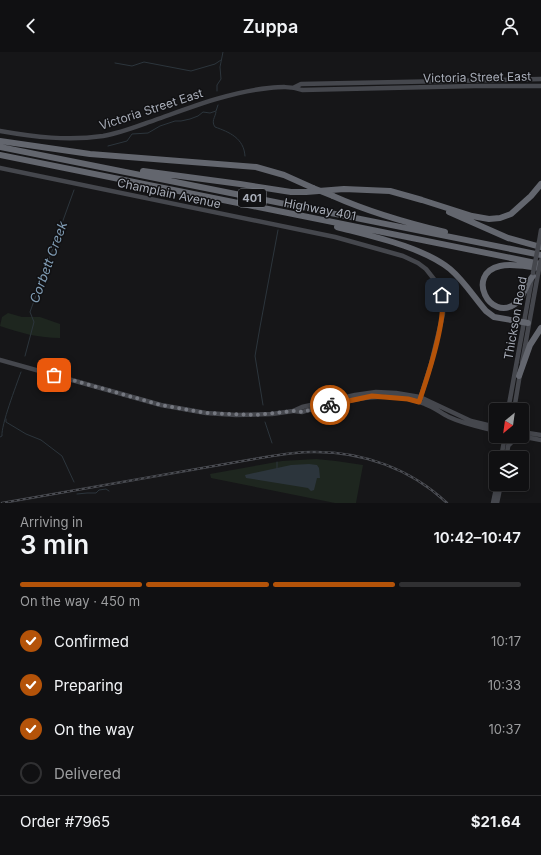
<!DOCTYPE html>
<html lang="en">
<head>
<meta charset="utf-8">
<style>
	:root { --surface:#101012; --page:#19191b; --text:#f1f3f6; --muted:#9c9d9f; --line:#303032; --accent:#b45309 }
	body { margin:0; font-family:Inter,sans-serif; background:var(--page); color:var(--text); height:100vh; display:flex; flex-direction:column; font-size:15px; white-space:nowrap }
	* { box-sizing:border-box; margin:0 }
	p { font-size:13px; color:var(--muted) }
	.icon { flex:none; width:22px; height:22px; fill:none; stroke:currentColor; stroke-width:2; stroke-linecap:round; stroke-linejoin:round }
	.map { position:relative; height:451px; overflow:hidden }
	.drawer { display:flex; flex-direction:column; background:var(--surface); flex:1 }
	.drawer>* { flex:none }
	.needle { width:26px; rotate:209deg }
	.buttons { position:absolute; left:489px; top:351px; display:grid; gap:8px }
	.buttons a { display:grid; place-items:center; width:40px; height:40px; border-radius:4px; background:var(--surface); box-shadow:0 2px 6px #0003,0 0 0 1px var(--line); font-size:20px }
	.pin { position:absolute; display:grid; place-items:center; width:34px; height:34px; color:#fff; margin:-17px; border-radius:8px; box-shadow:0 2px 6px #0006 }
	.courier { position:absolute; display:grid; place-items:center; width:40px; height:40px; margin:-20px; border:3px solid #b45309; border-radius:50%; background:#fff; color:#222; box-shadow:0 1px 5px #0007 }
	.summary em { font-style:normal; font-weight:600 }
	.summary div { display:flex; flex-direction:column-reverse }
	.summary { display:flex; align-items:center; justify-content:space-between; height:68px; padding:0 20px }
	h1 { font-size:26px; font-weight:600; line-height:30px }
	.bar { display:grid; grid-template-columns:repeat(4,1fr); gap:6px 4px; align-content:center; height:48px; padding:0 20px }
	.bar i { height:5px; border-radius:3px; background:var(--line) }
	.bar .selected { background:var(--accent) }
	.bar p { grid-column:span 4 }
	.line { display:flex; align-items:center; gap:10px; padding:0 20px; border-top:1px solid var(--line) }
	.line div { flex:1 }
	ol { padding:0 20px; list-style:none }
	li { display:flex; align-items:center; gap:12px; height:44px }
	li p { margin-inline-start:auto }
	li .icon { padding:4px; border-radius:50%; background:var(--accent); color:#fff; stroke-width:4 }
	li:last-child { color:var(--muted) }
	li i { width:22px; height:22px; border:2px solid var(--line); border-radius:50% }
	header { display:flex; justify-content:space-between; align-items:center; height:52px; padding:0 20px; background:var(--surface); font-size:18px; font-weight:600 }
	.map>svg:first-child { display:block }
	.green { fill:#1e261f }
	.water { fill:#2c353c }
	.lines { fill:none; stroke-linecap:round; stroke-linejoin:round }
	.stream { stroke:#2c353c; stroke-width:1 }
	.secondary { stroke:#45474d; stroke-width:4.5 }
	.highway { stroke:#63666e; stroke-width:6 }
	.rail-casing { stroke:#4a4c52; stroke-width:2.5 }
	.rail { stroke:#111113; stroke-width:1; stroke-dasharray:3; stroke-linecap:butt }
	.secondary-bridge { stroke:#45474d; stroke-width:4.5 }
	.highway-bridge { stroke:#63666e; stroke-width:6 }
	.done { stroke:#757880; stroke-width:4; stroke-dasharray:0 7.2 }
	.route { stroke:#b45309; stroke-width:5 }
	.labels { text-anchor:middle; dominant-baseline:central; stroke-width:3; stroke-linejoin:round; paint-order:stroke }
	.shield { fill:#111113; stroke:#7b7e86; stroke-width:1 }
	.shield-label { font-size:11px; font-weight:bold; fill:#a8adb8 }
	.street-label { font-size:12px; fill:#a8adb8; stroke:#111113 }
	.water-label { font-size:13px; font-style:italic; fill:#7f9bb3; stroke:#111113 }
</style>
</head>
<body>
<header><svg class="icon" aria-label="back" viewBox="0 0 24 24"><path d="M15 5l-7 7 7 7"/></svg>Zuppa<svg class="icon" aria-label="person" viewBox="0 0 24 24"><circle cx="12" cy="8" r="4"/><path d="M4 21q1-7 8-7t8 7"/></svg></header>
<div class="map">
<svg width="541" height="451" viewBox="0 0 541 451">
	<rect width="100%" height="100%" fill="#161618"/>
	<path class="green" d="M 8,261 L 22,265 L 40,265 L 60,272 L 60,286 C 39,286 20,281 0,274 L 2,265 Z
		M 316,407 L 336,409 L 363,413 L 356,451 L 335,451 L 211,426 L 210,422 L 282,409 Z"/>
	<path class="water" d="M 309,412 L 317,413 L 319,416 L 320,426 L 317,426 L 314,438 L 311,439 L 308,436 L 246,426 L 245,423 L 291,413 Z"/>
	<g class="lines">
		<path class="stream" d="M 115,11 L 132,14 L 144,10 L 191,19 L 215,12 L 221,8
			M 217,39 L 217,33 L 221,27 L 220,15 L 223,0
			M 216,60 C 215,66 211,69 215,75 C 229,80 244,86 245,104
			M 108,94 L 127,89 L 132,82 L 148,81 L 160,74 L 175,69 L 181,69 L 190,67 L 198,64 L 203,60 L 210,61 L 216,59 L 218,53
			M 25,304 L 34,270 L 30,260 L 74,138
			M 263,353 L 255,304 L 260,275 L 278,178
			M 6,367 L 6,370 L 26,382 L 41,388 L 62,404 L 74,430
			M 265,370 L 272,391
			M 0,385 L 2,384 C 1,373 16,334 21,320
			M 277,417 L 277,410
			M 77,442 L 87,441 L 96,441 L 99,438 L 106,437 L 109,439"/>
		<path class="secondary" d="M 295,35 L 301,32 L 541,27
			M 0,79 C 34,85 68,89 103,84 C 121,81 138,74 155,68 C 192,55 230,40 269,36 C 280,35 291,34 302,38 L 475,34 L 541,34
			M 0,116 L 335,185 L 403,204 L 418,211 L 426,217 L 437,231 L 443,253 L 443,262 L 431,312 L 419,350
			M 539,190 L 541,178
			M 0,308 L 161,353 L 206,361 L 236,363 L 272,362 L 293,359 L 302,355 L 355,343 L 376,340 L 396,341 L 420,345 L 471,369 L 496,375
			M 522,311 L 538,222
			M 508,358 L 532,226
			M 514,358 L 520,322
			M 294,359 L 302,360 C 342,350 385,336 425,352 C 434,355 441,361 449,365 C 464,372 480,375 496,379
			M 522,380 L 541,383
			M 520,384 L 541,388
			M 509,393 L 515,387 L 522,384
			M 501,406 L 505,384
			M 506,406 L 510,384
			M 493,451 L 497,432
			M 497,451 L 501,432"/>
		<path class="highway" d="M 0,89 L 90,102 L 256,115 L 284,123 L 313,136
			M 0,95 L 541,203
			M 0,103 L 541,212
			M 143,119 L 240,132 L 291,140 L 306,140 L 344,137 L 390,139 L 422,148 L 472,164 L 489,167 L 500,166 L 511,162 L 531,144 L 541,132
			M 333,144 C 369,160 407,171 445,180
			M 449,160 L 508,186 L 541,195
			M 337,175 C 371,184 423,195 450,217 C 464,229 474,245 486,259 L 494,265 L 528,271
			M 533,224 C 525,232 525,245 515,252 C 490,270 465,222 500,214 C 513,211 527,215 540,216
			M 519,324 L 530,293 L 541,276"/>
		<g class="rail-casing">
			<path id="rail" d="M 2,451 L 254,407 C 273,404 293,400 312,400 C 362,399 411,417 447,451"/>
		</g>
		<use href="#rail" class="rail"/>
		<path class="secondary-bridge" d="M 533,221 L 539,190
			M 538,222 L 541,208"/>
		<path class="highway-bridge" d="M 313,136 L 333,144"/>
	</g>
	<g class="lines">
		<path class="done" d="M 54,323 L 161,353 L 206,361 L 256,363 L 293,359 L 302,360 L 330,353"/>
		<path class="route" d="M 330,353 L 372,344 L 408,347 L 419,350 C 428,324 446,269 442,243"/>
	</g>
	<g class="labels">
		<rect class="shield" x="238" y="137" width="28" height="18" rx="3"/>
		<g class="shield-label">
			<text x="252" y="146">401</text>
		</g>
		<g class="street-label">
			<text transform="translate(477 25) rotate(-1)">Victoria Street East</text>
			<text transform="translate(151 57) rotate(-18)">Victoria Street East</text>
			<text transform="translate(169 141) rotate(12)">Champlain Avenue</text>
			<text transform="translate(320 157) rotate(11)">Highway 401</text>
			<text transform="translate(515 266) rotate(-80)">Thickson Road</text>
		</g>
		<g class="water-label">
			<text transform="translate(48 210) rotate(-70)">Corbett Creek</text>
		</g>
	</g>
</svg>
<div class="buttons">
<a><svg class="needle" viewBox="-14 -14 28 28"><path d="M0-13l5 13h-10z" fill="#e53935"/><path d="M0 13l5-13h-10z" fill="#9c9d9f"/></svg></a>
<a><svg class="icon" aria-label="layers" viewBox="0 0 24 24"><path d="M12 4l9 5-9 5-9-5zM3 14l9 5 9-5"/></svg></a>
</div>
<div class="pin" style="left:54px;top:323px;background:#ea580c"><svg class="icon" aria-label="bag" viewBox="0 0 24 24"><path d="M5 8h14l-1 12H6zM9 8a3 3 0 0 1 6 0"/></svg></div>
<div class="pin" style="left:442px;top:243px;background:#1f2937"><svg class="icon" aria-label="home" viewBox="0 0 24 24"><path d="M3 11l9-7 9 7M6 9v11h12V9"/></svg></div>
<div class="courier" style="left:330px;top:353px"><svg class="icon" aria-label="bike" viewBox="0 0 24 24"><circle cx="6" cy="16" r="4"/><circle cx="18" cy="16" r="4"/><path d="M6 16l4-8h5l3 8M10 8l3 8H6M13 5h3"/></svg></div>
</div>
<section class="drawer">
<div class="summary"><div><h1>3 min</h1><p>Arriving in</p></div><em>10:42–10:47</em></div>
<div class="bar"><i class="selected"></i><i class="selected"></i><i class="selected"></i><i></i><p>On the way · 450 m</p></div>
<ol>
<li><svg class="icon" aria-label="check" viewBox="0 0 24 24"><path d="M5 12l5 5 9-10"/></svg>Confirmed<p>10:17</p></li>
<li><svg class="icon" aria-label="check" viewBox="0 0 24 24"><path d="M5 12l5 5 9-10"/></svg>Preparing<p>10:33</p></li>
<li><svg class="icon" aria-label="check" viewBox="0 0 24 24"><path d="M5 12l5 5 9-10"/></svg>On the way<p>10:37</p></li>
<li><i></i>Delivered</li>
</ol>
<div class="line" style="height:52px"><div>Order #7965</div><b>$21.64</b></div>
</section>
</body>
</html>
